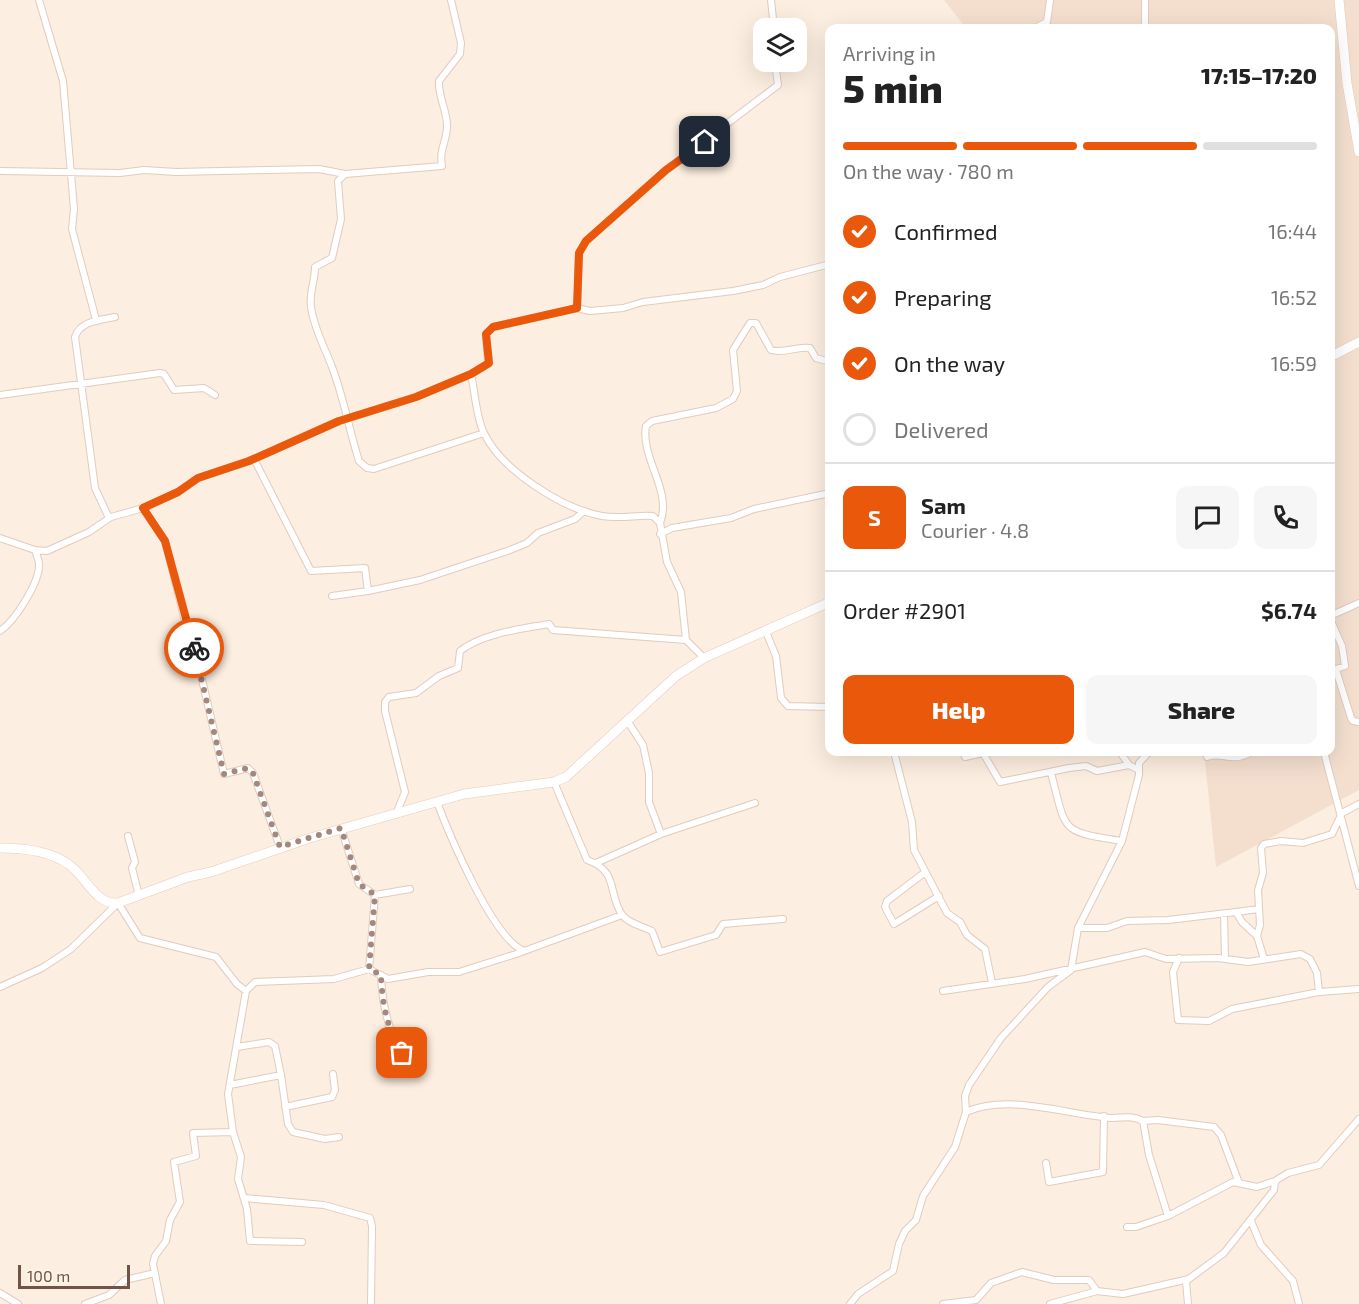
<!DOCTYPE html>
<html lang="en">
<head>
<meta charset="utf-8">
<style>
	:root { --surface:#fff; --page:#f6f6f6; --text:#222; --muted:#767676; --line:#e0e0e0; --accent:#ea580c }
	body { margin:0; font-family:"Exo 2",sans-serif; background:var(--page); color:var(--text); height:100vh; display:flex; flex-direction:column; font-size:22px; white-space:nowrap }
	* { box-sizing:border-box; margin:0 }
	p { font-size:20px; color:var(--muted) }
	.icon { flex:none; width:33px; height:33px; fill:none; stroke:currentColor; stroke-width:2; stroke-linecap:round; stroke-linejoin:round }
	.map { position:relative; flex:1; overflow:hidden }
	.sheet { position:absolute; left:825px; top:24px; width:510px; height:732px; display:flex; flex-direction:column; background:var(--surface); border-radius:12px; box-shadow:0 6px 24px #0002 }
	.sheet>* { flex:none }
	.tools { position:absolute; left:753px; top:18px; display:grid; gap:12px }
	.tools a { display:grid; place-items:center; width:54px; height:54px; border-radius:12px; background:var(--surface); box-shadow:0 6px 24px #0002; font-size:30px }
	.scale { position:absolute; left:18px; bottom:15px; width:112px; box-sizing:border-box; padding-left:6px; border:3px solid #735248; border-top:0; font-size:16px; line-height:21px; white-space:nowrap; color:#735248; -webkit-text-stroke:4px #fff3e7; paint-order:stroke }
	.pin { position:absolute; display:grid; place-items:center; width:51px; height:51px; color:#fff; margin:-26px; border-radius:12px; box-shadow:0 3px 9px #0006 }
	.courier { position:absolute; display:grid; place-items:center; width:60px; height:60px; margin:-30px; border:4px solid #ea580c; border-radius:50%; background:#fff; color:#222; box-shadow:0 2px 8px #0007 }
	.summary em { font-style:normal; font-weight:800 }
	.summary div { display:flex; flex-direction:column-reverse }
	.summary { display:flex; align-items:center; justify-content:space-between; height:102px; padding:0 18px }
	h1 { font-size:39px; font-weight:800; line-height:45px }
	.bar { display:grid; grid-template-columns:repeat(4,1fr); gap:9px 6px; align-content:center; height:72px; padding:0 18px }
	.bar i { height:8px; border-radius:4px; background:var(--line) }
	.bar .active { background:var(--accent) }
	.bar p { grid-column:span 4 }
	.line { display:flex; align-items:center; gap:15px; padding:0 18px; border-top:2px solid var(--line) }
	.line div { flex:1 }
	.round { display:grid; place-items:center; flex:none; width:63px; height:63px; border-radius:12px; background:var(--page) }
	ol { padding:0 18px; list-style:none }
	li { display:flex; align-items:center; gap:18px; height:66px }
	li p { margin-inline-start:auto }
	li .icon { padding:6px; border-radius:50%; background:var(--accent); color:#fff; stroke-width:4 }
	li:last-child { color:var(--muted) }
	li i { width:33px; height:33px; border:3px solid var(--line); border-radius:50% }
	.action { display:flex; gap:12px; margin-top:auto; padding:12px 18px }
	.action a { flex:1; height:69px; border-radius:12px; background:var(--accent); color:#fff; font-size:24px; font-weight:800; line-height:69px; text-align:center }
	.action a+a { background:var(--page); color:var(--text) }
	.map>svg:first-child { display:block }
	.residential { fill:#f4dfcf }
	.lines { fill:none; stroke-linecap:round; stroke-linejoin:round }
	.street-casing { stroke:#e2cbbf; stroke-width:8 }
	.secondary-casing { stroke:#e7cbbc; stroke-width:10 }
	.street { stroke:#fff; stroke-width:6 }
	.secondary { stroke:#fff; stroke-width:9 }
	.done { stroke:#a3897d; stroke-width:6; stroke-dasharray:0 10.8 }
	.route { stroke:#ea580c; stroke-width:8 }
</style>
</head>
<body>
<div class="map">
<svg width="1359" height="1304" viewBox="0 0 1359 1304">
	<rect width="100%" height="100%" fill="#fceee0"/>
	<path class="residential" d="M 944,0 L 1359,0 L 1359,790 L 1216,867 L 1204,752 L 1330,752 L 1330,28 L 966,28 Z"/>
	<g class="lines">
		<g class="street-casing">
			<path id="street" d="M 39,0 L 63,81 L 74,209 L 72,229 L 96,320
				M 451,0 L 461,43 L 460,54 L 439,81 C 438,98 448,112 447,128 C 446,143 439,149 442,166 L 345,174 L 338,181 L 341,219 L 332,258 L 315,267 C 315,281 309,293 311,307 C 314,329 325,348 332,367 C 344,398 349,430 359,461 L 367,468 L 374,469 L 484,433
				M 771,0 L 774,28
				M 1145,0 L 1145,28
				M 1035,28 L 1047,22 L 1050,0
				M 0,171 L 120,173 L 144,170 L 176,172 L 319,169 L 345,174
				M 577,308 L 590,311 L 623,308 L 643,302 L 733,291 L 763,285 L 780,277 L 830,264
				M 471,374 C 475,392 476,417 484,433 C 501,470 563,509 602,516 C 620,519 636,515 653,516 L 660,523 L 667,562 L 681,592 L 686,640 L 704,658
				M 0,395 L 160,373 L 164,374 L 174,390 L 204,388 L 215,395
				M 254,459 L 311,571 L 365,568 L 368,591 L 420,580 L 510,550 L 527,543 L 538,533 L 575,519 L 584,511
				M 143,508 L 165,541 L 187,629 L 193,641 L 224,774 L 248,768 L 253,773 L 280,847
				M 109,518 L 95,488 L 75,337 C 80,321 100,320 115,317
				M 660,523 C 673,491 640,458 646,426 L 652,421 L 716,408 L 733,399 L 737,391 L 733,350 L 750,323 L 756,323 L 771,350 C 784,354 796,346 810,348 L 816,358 L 830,362
				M 660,534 L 672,528 L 731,518 L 754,509 L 830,493
				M 0,538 L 35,550 L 47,551 L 89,532 L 111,517 L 143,508 L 178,492 L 198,478 L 249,461 L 339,421 L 416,397 L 471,374 L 488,364 L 486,334 L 493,327 L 577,308 L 579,253 L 586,241 L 666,170 L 778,85 L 775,62
				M 332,596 L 368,591
				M 1330,616 L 1359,603
				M 1330,619 L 1342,646 L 1345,666 L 1330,671
				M 0,631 C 15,621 40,582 39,564 C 39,560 36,554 35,550
				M 766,632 L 776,656 L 781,698 L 788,706 L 830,707
				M 1336,670 L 1351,718 L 1353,721 L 1359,722
				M 628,722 L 643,745 L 649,773 L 649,802 L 661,834
				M 894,752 L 912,822 L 914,850 L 947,913 L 960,922 L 967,935 L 985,949 L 992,983
				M 963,752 L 965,757 L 983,753 L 1000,782 L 1069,768 L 1086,766 L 1097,771 L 1129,765
				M 1120,752 L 1129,765 L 1139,770
				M 1205,752 L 1207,757 C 1224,751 1229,764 1252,752
				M 1324,752 L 1359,886
				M 1051,773 C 1067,833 1059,831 1122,841
				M 554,782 L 587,860 C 620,871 607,895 623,916 C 630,924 642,926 652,931 L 660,952 L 716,935 L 723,924 L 783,919
				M 437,802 C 449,834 493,939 524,951
				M 396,814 L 405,792 L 385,711 L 385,702 L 389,697 L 416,693 L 439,676 L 458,668 L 460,651 C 483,633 521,629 549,624 L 553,630 L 686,640
				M 128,836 L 135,862 L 132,868 L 139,896
				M 596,863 L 661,834 L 755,803
				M 924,873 L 887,901 L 885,907 L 894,924 L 939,896
				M 375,895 L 410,889
				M 1236,912 L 1259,909
				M 1224,914 L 1225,959
				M 1078,928 L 1107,928 L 1127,921 L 1168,920 L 1236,912 L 1242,922 L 1257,936 L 1264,959
				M 1257,936 L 1260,925 L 1258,890 L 1263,873 L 1261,848 L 1264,844 L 1281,841 L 1303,843 L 1332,834 L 1342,813 L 1359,804
				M 1179,958 L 1173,972 L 1178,1020 L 1209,1021 L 1232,1009 L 1319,992
				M 369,969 L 388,979 L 428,972 L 459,972 L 516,954 L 622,915
				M 381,975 C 382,1003 387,1029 402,1053
				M 0,987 L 42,968 L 71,949 L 118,903 L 140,938 L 216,957 L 237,984 L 246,991 L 228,1094 L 233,1132 L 241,1157 L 238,1179 L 247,1209 L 250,1241 L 302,1242
				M 246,991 L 255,982 L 334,979 L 369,969 L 375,895 L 359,884 L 341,828
				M 943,991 L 1025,979 L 1145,952 L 1166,959 L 1218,958 L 1248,962 L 1301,954 L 1310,959 L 1317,973 L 1319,992 L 1359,989
				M 237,1047 L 269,1042 L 275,1046 L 281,1075
				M 230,1085 L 281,1075 L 288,1124 L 293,1132 L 325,1139 L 339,1137
				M 285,1107 L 332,1097 L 335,1090 L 333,1074
				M 966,1112 C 1010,1093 1066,1115 1112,1118 C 1124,1118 1132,1115 1143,1121 L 1149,1155 L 1168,1216 L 1233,1182 L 1257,1187 L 1275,1181
				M 1143,1121 L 1158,1120 L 1214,1127 L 1221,1135 L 1239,1183
				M 1046,1163 L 1049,1182 L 1103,1172 L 1104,1116
				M 244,1198 L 324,1205 L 370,1218 L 372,1226 L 371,1304
				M 1251,1221 L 1261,1245 L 1293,1281 L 1299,1304
				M 1127,1227 L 1136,1227 L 1168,1216
				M 0,1293 L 18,1304
				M 85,1304 L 109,1295 L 125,1280 L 155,1273
				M 161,1304 L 153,1264 L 155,1256 L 166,1241 L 170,1220 L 180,1202 L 174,1162 L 196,1156 L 193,1133 L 233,1132
				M 850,1304 L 858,1294 L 893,1271 L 899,1244 L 905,1231 L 916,1220 L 923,1196 L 955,1147 L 966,1112 L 965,1096 L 969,1085 L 1001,1038 L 1048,987 L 1071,970 L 1078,928 L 1122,841 L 1139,775 L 1139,763 L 1149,752
				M 943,1304 L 976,1300 L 991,1283 L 1022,1272 L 1054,1280 L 1089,1280 L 1097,1291
				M 1050,1304 L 1097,1291 L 1123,1294 L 1189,1279
				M 1188,1304 L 1186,1281 L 1224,1253 L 1274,1190 L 1275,1181 L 1288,1173 L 1319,1165 L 1359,1119"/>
		</g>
		<g class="secondary-casing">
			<path id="secondary" d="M 1339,0 L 1347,83 L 1359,152
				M 1330,357 L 1359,342
				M 0,848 C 22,848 50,851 68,864 C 86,875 94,905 118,903 L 188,877 L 211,872 L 310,838 L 464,794 L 554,782 L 566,777 L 676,676 L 704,658 L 830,602"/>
		</g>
		<use href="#street" class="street"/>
		<use href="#secondary" class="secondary"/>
	</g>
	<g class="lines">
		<path class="done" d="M 194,648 L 224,774 L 248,768 L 253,773 L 280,847 L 341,828 L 359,884 L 375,895 L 369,969 L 381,975 C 382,1003 387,1029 402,1053"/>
		<path class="route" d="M 194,648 L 165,541 L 143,508 L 178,492 L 198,478 L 249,461 L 339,421 L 416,397 L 471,374 L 489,363 L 486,334 L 493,327 L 577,308 L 579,253 L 586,241 L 666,170 L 705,142"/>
	</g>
</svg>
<div class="tools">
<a><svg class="icon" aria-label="layers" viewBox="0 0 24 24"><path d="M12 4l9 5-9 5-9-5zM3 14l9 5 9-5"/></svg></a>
</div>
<div class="scale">100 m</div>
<div class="pin" style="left:402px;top:1053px;background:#ea580c"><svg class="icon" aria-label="bag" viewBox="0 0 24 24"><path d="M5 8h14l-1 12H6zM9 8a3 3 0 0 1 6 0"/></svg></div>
<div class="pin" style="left:705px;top:142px;background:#1f2937"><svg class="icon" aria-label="home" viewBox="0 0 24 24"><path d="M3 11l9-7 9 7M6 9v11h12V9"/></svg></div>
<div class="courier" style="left:194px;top:648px"><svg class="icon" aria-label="bike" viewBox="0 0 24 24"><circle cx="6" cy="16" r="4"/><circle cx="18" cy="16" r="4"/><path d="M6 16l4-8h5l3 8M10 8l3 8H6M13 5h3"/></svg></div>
<section class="sheet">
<div class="summary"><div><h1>5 min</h1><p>Arriving in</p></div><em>17:15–17:20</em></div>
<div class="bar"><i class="active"></i><i class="active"></i><i class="active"></i><i></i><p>On the way · 780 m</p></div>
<ol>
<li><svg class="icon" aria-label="check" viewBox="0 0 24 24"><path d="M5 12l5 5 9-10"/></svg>Confirmed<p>16:44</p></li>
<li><svg class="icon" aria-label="check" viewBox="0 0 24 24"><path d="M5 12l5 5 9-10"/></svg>Preparing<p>16:52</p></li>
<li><svg class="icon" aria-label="check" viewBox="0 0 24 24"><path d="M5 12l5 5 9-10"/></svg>On the way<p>16:59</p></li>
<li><i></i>Delivered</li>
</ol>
<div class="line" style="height:108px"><b class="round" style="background:var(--accent);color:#fff">S</b><div><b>Sam</b><p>Courier · 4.8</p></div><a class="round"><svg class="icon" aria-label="chat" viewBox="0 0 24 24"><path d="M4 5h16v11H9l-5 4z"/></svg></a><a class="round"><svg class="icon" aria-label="phone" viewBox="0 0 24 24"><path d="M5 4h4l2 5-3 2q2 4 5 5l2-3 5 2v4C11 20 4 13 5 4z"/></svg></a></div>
<div class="line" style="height:78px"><div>Order #2901</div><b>$6.74</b></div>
<div class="action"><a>Help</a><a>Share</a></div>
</section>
</div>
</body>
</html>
